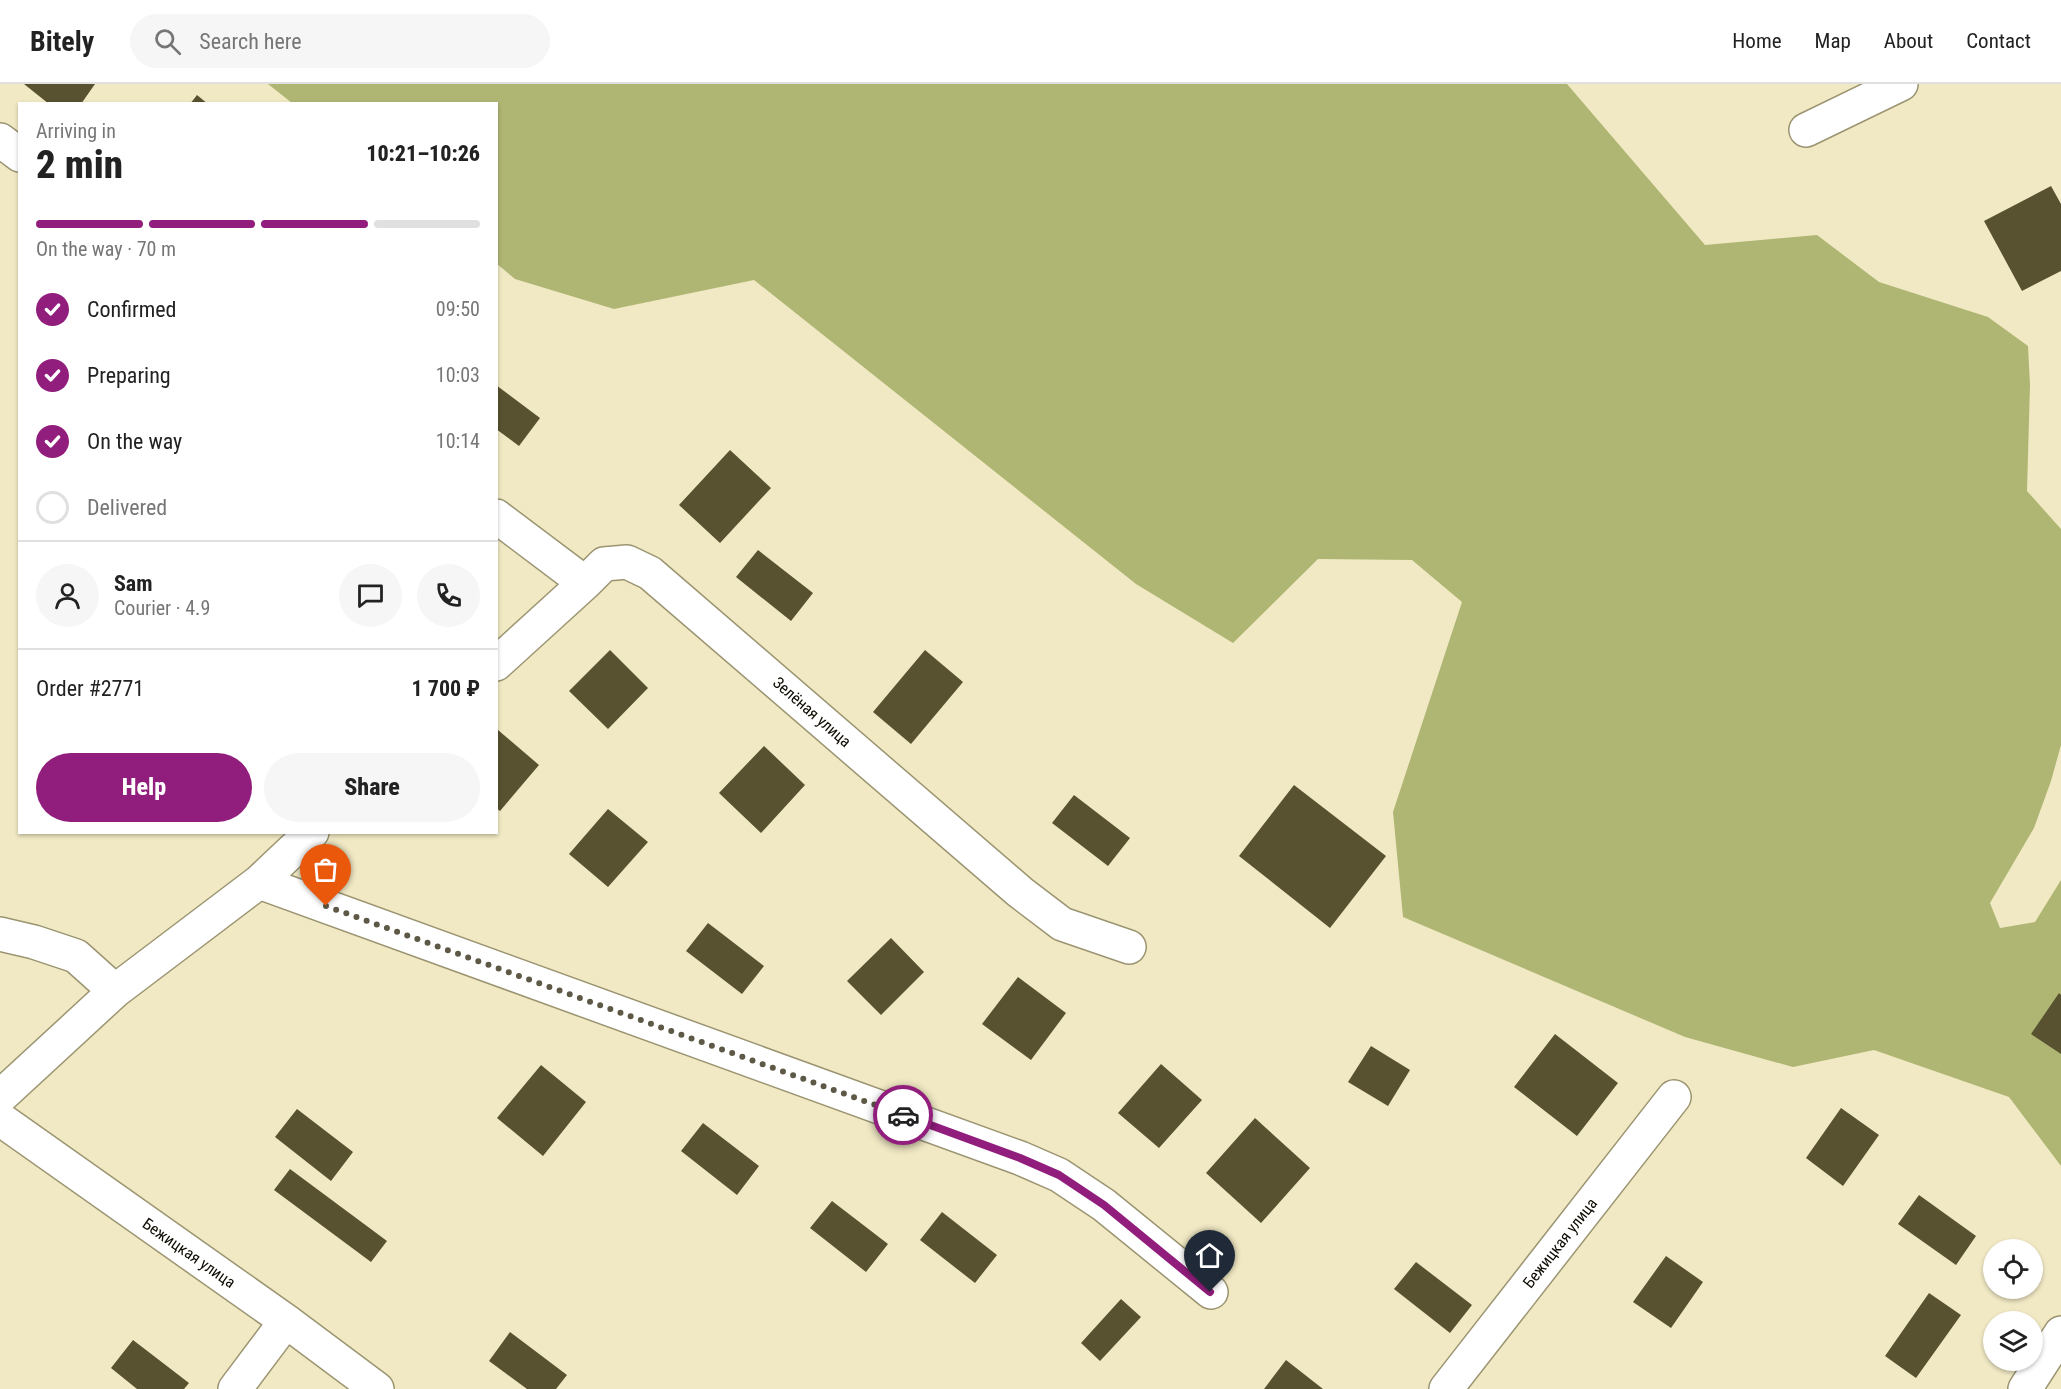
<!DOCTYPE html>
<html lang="en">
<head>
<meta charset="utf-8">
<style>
	:root { --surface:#fff; --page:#f6f6f6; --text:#222; --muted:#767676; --line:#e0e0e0; --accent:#911d7c }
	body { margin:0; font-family:"Roboto Condensed",sans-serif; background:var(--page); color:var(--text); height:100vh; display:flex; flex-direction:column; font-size:22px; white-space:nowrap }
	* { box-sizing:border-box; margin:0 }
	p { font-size:20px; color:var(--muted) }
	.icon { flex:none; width:33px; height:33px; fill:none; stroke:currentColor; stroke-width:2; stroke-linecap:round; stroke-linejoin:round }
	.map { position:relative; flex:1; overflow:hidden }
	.sheet { position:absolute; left:18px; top:18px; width:480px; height:732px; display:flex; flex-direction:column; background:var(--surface); border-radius:0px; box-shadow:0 2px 4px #0004 }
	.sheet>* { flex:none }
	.buttons { position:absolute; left:1983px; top:1155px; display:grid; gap:12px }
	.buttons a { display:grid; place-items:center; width:60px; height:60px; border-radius:50%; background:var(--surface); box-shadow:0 2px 4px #0004; font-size:30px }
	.pin { position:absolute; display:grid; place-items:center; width:51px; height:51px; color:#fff; margin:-62px -26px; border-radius:50% 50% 50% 0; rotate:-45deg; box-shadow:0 0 6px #0007 }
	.pin .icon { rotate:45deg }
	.courier { position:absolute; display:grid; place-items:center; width:60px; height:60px; margin:-30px; border:4px solid #911d7c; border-radius:50%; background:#fff; color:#222; box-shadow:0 2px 8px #0007 }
	.headline em { font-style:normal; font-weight:800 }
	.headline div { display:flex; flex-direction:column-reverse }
	.headline { display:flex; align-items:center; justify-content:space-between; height:102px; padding:0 18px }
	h1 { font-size:39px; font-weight:800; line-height:45px }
	.bar { display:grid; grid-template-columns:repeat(4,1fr); gap:9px 6px; align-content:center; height:72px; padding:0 18px }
	.bar i { height:8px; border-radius:4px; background:var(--line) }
	.bar .current { background:var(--accent) }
	.bar p { grid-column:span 4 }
	.line { display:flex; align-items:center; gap:15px; padding:0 18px; border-top:2px solid var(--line) }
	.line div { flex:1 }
	.round { display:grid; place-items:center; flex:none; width:63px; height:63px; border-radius:32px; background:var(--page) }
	ol { padding:0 18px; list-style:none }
	li { display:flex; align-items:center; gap:18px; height:66px }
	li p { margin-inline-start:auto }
	li .icon { padding:6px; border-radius:50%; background:var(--accent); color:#fff; stroke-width:4 }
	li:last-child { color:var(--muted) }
	li i { width:33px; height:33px; border:3px solid var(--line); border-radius:50% }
	.action { display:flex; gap:12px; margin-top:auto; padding:12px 18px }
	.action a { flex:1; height:69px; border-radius:36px; background:var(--accent); color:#fff; font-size:24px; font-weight:800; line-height:69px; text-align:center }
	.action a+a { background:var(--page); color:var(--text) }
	header { display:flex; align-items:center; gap:36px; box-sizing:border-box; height:84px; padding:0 30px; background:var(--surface); border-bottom:2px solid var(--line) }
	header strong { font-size:28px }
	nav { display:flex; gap:33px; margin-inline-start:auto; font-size:21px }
	.search { width:420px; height:54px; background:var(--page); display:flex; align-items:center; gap:15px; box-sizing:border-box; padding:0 21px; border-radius:33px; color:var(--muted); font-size:22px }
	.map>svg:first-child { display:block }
	.forest { fill:#afb673 }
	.building { fill:#585231 }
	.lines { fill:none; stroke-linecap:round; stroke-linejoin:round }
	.minor-casing { stroke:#9b9471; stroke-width:36 }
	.minor { stroke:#fff; stroke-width:33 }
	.done { stroke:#5d5946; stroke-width:6; stroke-dasharray:0 10.8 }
	.route { stroke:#911d7c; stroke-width:8 }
	.labels { text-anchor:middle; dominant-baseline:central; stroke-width:6; stroke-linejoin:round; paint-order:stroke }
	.street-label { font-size:16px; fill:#0e0b02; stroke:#fff }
</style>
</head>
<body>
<header>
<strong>Bitely</strong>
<div class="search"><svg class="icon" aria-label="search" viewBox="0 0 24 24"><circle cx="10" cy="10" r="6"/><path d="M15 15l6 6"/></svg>Search here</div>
<nav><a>Home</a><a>Map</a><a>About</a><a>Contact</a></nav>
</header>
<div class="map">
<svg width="2061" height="1305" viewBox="0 0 2061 1305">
	<rect width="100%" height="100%" fill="#f1e9c4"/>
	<path class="forest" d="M 268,0 L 1567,0 L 1705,161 L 1817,151 L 1879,198 L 1988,233 L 2028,262 L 2030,301 L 2027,407 L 2061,445 L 2061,661 L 2051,697 L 2034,744 L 1990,819 L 2000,844 L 2035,838 L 2061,796 L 2061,1082 L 2009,1013 L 1874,966 L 1793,983 L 1685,953 L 1403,833 L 1393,728 L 1462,518 L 1412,476 L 1318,475 L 1233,559 L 1136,500 L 754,196 L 614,225 L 515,195 L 497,180 L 496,20 L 292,19 Z"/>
	<path class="building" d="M 24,0 L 95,0 L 81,20 L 49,20 Z
		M 197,11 L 208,20 L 190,20 Z
		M 2051,102 L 2061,120 L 2061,187 L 2022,207 L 1984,137 Z
		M 496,301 L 540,334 L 519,362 L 496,345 Z
		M 730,366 L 771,404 L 720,459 L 679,421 Z
		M 758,466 L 813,509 L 791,537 L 736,493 Z
		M 610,566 L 648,604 L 608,645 L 569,607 Z
		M 925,566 L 963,598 L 911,660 L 873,628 Z
		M 498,646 L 539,681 L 500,727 L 496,724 L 496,648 Z
		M 764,662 L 805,701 L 761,749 L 719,709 Z
		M 1294,701 L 1386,772 L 1330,844 L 1239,772 Z
		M 1074,711 L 1130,754 L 1108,782 L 1052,739 Z
		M 608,725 L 648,758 L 608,803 L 569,770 Z
		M 708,839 L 764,882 L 742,910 L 686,867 Z
		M 891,854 L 924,888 L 881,931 L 847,897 Z
		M 1018,893 L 1066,929 L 1031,976 L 982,940 Z
		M 2059,909 L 2061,911 L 2061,970 L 2031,950 Z
		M 1555,950 L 1618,999 L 1577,1052 L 1514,1003 Z
		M 1371,962 L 1410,986 L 1388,1022 L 1348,998 Z
		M 1161,980 L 1202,1016 L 1159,1064 L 1118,1029 Z
		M 541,981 L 586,1018 L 543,1072 L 497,1034 Z
		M 1841,1024 L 1879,1051 L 1843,1102 L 1806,1074 Z
		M 297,1025 L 353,1068 L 331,1097 L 275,1053 Z
		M 1255,1034 L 1310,1084 L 1261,1139 L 1206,1089 Z
		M 703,1039 L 759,1082 L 737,1111 L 681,1067 Z
		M 290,1085 L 387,1157 L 371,1178 L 274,1106 Z
		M 1919,1111 L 1976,1152 L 1956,1181 L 1898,1140 Z
		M 832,1117 L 888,1160 L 866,1188 L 810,1144 Z
		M 942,1128 L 997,1171 L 975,1199 L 920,1156 Z
		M 1666,1172 L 1703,1198 L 1671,1244 L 1633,1218 Z
		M 1416,1178 L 1472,1221 L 1450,1249 L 1394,1205 Z
		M 1929,1209 L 1961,1231 L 1916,1294 L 1885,1272 Z
		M 1121,1215 L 1141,1233 L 1100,1277 L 1081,1259 Z
		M 510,1248 L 567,1291 L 556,1305 L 527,1305 L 489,1277 Z
		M 133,1256 L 189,1299 L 184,1305 L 137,1305 L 111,1284 Z
		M 1286,1276 L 1323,1305 L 1264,1305 Z"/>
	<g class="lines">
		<g class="minor-casing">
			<path id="minor" d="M 1806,46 L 1901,0
				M 0,56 L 20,71
				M 496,432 L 585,499 L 604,480 L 627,478 L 650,489 L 1020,808 L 1062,840 L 1129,863
				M 496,580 L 585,499
				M 259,798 L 1020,1074 L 1059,1091 L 1104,1121 L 1211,1208
				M 0,850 L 34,858 L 76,872 L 115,907
				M 0,1013 L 115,907 L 259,798 L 312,748
				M 0,1035 L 286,1237 L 377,1305
				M 235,1305 L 286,1237
				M 1446,1305 L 1674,1013
				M 2025,1305 L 2061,1249"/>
		</g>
		<use href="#minor" class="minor"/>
	</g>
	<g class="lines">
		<path class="done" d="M 326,822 L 903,1031"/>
		<path class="route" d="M 903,1031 L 1020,1074 L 1059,1091 L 1104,1121 L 1210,1208"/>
	</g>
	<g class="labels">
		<g class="street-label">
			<text transform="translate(812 628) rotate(41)">Зелёная улица</text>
			<text transform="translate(1560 1159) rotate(-52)">Бежицкая улица</text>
			<text transform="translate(189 1169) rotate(35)">Бежицкая улица</text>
		</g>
	</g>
</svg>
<div class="buttons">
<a><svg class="icon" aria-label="locate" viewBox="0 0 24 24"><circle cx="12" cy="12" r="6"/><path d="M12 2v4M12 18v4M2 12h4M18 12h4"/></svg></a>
<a><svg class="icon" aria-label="layers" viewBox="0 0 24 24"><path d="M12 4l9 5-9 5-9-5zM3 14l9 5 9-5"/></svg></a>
</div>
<div class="pin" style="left:326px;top:822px;background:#ea580c"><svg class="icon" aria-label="bag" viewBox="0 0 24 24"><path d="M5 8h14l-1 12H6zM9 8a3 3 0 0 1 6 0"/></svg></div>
<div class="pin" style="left:1210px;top:1208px;background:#1f2937"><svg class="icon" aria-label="home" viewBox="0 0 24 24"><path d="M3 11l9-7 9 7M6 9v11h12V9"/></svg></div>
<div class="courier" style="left:903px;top:1031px"><svg class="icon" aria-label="car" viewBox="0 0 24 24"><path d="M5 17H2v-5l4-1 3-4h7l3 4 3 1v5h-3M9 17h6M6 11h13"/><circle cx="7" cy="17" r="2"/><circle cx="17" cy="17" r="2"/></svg></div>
<section class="sheet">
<div class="headline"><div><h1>2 min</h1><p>Arriving in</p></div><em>10:21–10:26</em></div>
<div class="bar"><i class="current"></i><i class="current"></i><i class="current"></i><i></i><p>On the way · 70 m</p></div>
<ol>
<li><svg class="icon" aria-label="check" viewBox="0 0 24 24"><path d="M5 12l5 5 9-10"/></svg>Confirmed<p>09:50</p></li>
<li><svg class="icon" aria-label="check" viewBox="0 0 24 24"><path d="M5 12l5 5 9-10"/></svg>Preparing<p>10:03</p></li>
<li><svg class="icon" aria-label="check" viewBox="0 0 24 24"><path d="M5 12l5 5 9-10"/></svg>On the way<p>10:14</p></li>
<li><i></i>Delivered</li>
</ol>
<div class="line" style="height:108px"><a class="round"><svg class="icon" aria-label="person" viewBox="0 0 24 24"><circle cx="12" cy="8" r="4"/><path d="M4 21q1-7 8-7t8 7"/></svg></a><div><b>Sam</b><p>Courier · 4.9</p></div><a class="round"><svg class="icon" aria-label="chat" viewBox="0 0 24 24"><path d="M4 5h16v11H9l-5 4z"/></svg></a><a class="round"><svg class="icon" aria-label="phone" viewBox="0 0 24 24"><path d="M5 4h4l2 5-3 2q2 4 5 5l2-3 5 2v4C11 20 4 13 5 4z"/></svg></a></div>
<div class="line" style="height:78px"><div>Order #2771</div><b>1 700 ₽</b></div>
<div class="action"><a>Help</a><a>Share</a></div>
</section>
</div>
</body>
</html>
